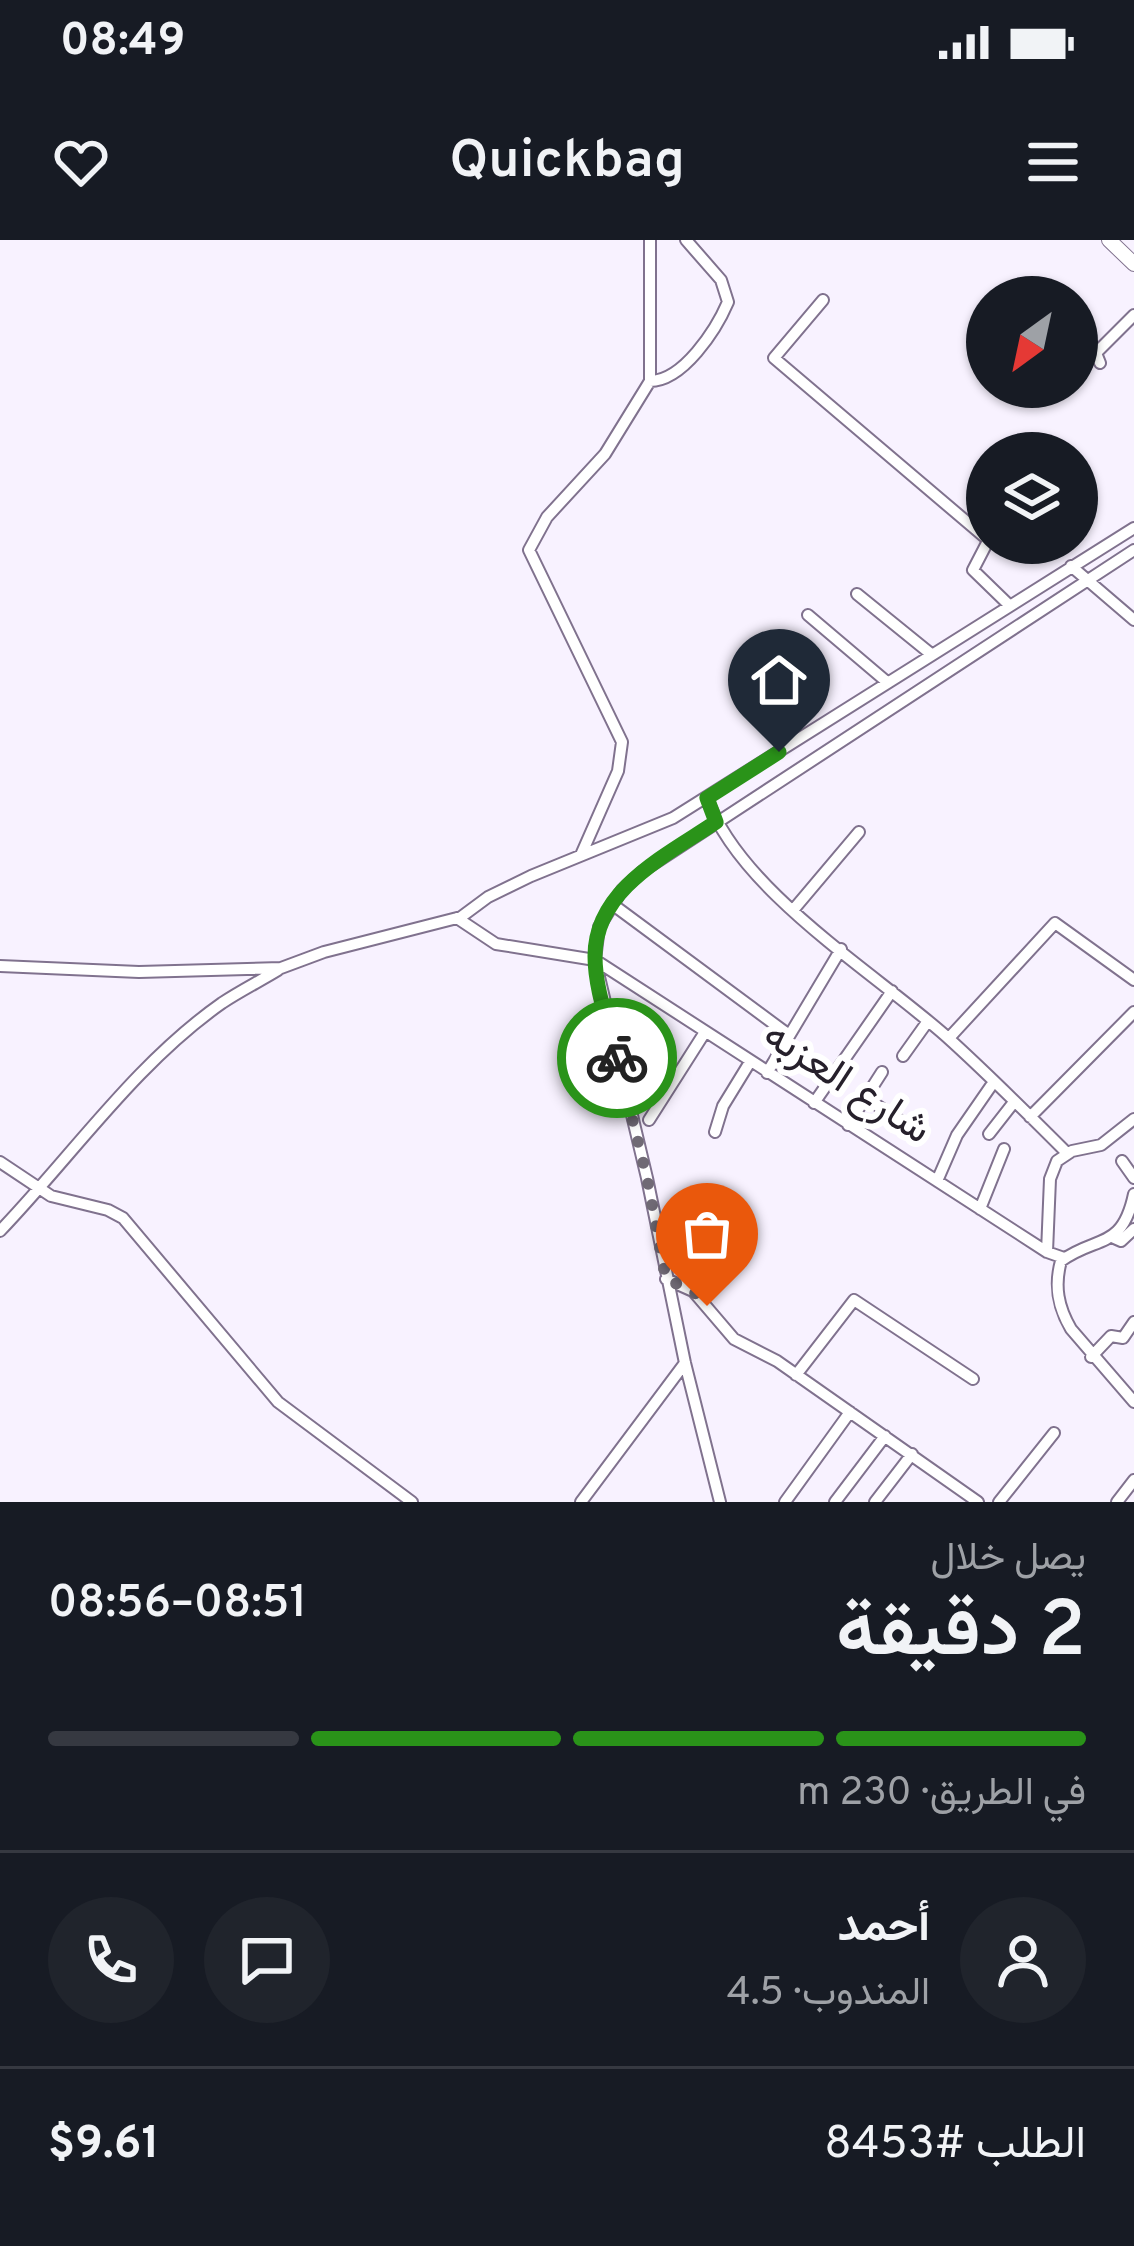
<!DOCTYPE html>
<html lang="ar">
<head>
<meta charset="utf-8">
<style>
	:root { --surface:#171b24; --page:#20242c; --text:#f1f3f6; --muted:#9ea1a6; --line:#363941; --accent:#2a9319 }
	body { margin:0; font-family:Overpass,Vazirmatn,sans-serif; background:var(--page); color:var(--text); direction:rtl; height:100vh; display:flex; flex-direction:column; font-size:45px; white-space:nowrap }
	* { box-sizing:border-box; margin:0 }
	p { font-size:39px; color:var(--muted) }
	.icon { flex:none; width:66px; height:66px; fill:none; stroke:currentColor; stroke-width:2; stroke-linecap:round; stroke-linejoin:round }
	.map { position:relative; height:1262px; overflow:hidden; direction:ltr }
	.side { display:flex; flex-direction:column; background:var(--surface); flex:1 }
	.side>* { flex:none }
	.needle { width:78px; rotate:213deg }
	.fabs { position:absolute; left:966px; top:36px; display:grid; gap:24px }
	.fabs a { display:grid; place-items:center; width:132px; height:132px; border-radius:50%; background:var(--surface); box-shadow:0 3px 9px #0004; font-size:60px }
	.pin { position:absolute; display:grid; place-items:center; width:102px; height:102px; color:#fff; margin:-123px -51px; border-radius:50% 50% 50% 0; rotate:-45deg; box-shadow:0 0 12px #0007 }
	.pin .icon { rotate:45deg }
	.courier { position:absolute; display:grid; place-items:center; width:120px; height:120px; margin:-60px; border:9px solid #2a9319; border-radius:50%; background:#fff; color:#222; box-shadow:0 3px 15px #0007 }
	.overview em { font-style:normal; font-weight:600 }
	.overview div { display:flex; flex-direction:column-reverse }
	.overview { display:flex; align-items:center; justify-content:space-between; height:204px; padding:0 48px }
	h1 { font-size:78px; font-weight:600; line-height:90px }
	.bar { display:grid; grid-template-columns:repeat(4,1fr); gap:18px 12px; align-content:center; height:144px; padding:0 48px }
	.bar i { height:15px; border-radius:9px; background:var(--line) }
	.bar .current { background:var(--accent) }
	.bar p { grid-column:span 4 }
	.line { display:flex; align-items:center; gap:30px; padding:0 48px; border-top:3px solid var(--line) }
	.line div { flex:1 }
	.round { display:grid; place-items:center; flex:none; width:126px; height:126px; border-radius:63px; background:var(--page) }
	.status { display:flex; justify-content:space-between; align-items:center; height:84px; padding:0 60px; background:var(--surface); direction:ltr }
	.status svg { height:33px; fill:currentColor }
	header { display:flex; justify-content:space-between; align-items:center; height:156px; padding:0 48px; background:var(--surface); font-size:54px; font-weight:600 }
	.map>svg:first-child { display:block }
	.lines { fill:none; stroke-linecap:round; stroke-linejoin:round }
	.minor-casing { stroke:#80728e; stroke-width:14 }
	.tertiary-casing { stroke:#80728e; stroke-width:16 }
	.minor { stroke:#fff; stroke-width:10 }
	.tertiary { stroke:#fff; stroke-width:14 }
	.done { stroke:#706a75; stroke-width:12; stroke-dasharray:0 21.6 }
	.route { stroke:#2a9319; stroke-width:15 }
	.labels { text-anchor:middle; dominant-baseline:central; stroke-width:12; stroke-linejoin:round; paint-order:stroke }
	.street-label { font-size:42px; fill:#26202b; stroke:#fff }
</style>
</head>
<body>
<div class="status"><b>08:49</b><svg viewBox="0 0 49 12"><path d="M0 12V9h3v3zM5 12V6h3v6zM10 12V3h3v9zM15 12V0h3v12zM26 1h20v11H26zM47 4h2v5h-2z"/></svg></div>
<header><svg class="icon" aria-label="menu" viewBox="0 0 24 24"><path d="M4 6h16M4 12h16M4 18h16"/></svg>Quickbag<svg class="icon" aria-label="heart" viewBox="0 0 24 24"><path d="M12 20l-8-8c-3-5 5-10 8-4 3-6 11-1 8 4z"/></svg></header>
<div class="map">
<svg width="1134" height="1262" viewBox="0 0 1134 1262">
	<rect width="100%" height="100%" fill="#f8f2ff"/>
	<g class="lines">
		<g class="minor-casing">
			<path id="minor" d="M 823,60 L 774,118 L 987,299
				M 1100,123 L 1096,113 L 1134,75
				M 650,141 C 683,141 716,90 728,62 L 721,40 L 686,0
				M 987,303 L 973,330 L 1008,364
				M 1071,326 L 1134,380
				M 857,354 L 931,414
				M 808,375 L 887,442
				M 707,558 C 740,651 874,732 947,797 C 988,834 1028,874 1067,913
				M 581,615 L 618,531 L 622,502 L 529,310 L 547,277 L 605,214 L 650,141 L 650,0
				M 612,664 L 789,795
				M 794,669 L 859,592
				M 457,678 L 496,704 L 595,720 L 1047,1012 L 1064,1018
				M 0,726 L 139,732 L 281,728 L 324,712 L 461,677 L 488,657 L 531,636 L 673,578 L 1134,288
				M 949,798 L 1055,683 L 1134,740
				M 903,816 L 928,781
				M 767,833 L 841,709
				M 866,858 L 919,893
				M 814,863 L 892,751
				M 1030,877 L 1134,772
				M 649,880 L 705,792
				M 848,885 L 882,832
				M 715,892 L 723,866 L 750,822
				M 989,894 L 1014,862
				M 1122,921 L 1134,938
				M 0,922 L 51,956 L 108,970 L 123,978 L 278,1162 L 412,1262
				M 937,941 L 957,895 L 993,843
				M 1134,954 C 1122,1011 1096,995 1061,1021 C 1054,1046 1058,1067 1071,1089 L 1134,1162
				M 980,969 L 1004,909
				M 0,991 C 72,916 135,824 222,763 C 240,751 260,741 278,730
				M 1112,997 L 1121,1001 L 1134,989
				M 1047,1012 L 1050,939 L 1057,921 L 1072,911 L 1101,905 L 1134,879
				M 666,1039 L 693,1051 L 734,1099 L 777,1121 L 978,1262
				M 1091,1117 L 1111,1096 L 1123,1098 L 1134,1082
				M 796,1135 L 854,1060 L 973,1139
				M 581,1262 L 685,1123
				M 720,1262 L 685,1123 L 647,938 L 595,720 L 599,687 L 622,650 L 643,631 L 1134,310
				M 785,1262 L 850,1172
				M 835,1262 L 885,1196
				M 875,1262 L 912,1214
				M 999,1262 L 1054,1193
				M 1117,1262 L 1134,1240"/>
		</g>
		<g class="tertiary-casing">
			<path id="tertiary" d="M 1109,0 L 1134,24"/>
		</g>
		<use href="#minor" class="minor"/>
		<use href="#tertiary" class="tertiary"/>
	</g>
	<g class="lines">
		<path class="done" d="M 617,818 L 647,938 L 666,1039 L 693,1051 L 707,1066"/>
		<path class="route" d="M 617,818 C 609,785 595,750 595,716 C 595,649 667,615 716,582 L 707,558 L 779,512"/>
	</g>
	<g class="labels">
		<g class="street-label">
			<text transform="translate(846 844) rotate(33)">شارع العزبه</text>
		</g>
	</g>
</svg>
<div class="fabs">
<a><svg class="needle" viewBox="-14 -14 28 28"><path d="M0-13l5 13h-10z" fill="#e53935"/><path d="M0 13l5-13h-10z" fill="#9ea1a6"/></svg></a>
<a><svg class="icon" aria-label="layers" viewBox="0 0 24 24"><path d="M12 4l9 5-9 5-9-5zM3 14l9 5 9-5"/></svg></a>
</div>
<div class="pin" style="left:707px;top:1066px;background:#ea580c"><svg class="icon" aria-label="bag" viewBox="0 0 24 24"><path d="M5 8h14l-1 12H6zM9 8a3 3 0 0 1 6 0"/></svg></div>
<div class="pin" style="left:779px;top:512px;background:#1f2937"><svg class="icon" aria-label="home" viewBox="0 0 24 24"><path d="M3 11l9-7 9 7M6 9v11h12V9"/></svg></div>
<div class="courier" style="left:617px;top:818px"><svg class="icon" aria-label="bike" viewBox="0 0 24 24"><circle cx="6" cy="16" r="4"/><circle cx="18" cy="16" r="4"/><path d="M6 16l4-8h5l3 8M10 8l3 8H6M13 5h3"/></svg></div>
</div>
<section class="side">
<div class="overview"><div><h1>2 دقيقة</h1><p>يصل خلال</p></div><em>08:51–08:56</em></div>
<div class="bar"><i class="current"></i><i class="current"></i><i class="current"></i><i></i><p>في الطريق · 230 m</p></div>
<div class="line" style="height:216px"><a class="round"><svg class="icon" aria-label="person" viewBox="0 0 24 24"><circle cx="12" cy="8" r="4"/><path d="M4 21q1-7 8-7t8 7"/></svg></a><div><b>أحمد</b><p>المندوب · 4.5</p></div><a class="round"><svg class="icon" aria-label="chat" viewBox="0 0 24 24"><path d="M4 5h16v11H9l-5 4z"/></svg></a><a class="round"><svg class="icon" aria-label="phone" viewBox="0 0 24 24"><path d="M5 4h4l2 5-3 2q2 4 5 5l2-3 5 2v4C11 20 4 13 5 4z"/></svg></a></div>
<div class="line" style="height:156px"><div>الطلب #8453</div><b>$9.61</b></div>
</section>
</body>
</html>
